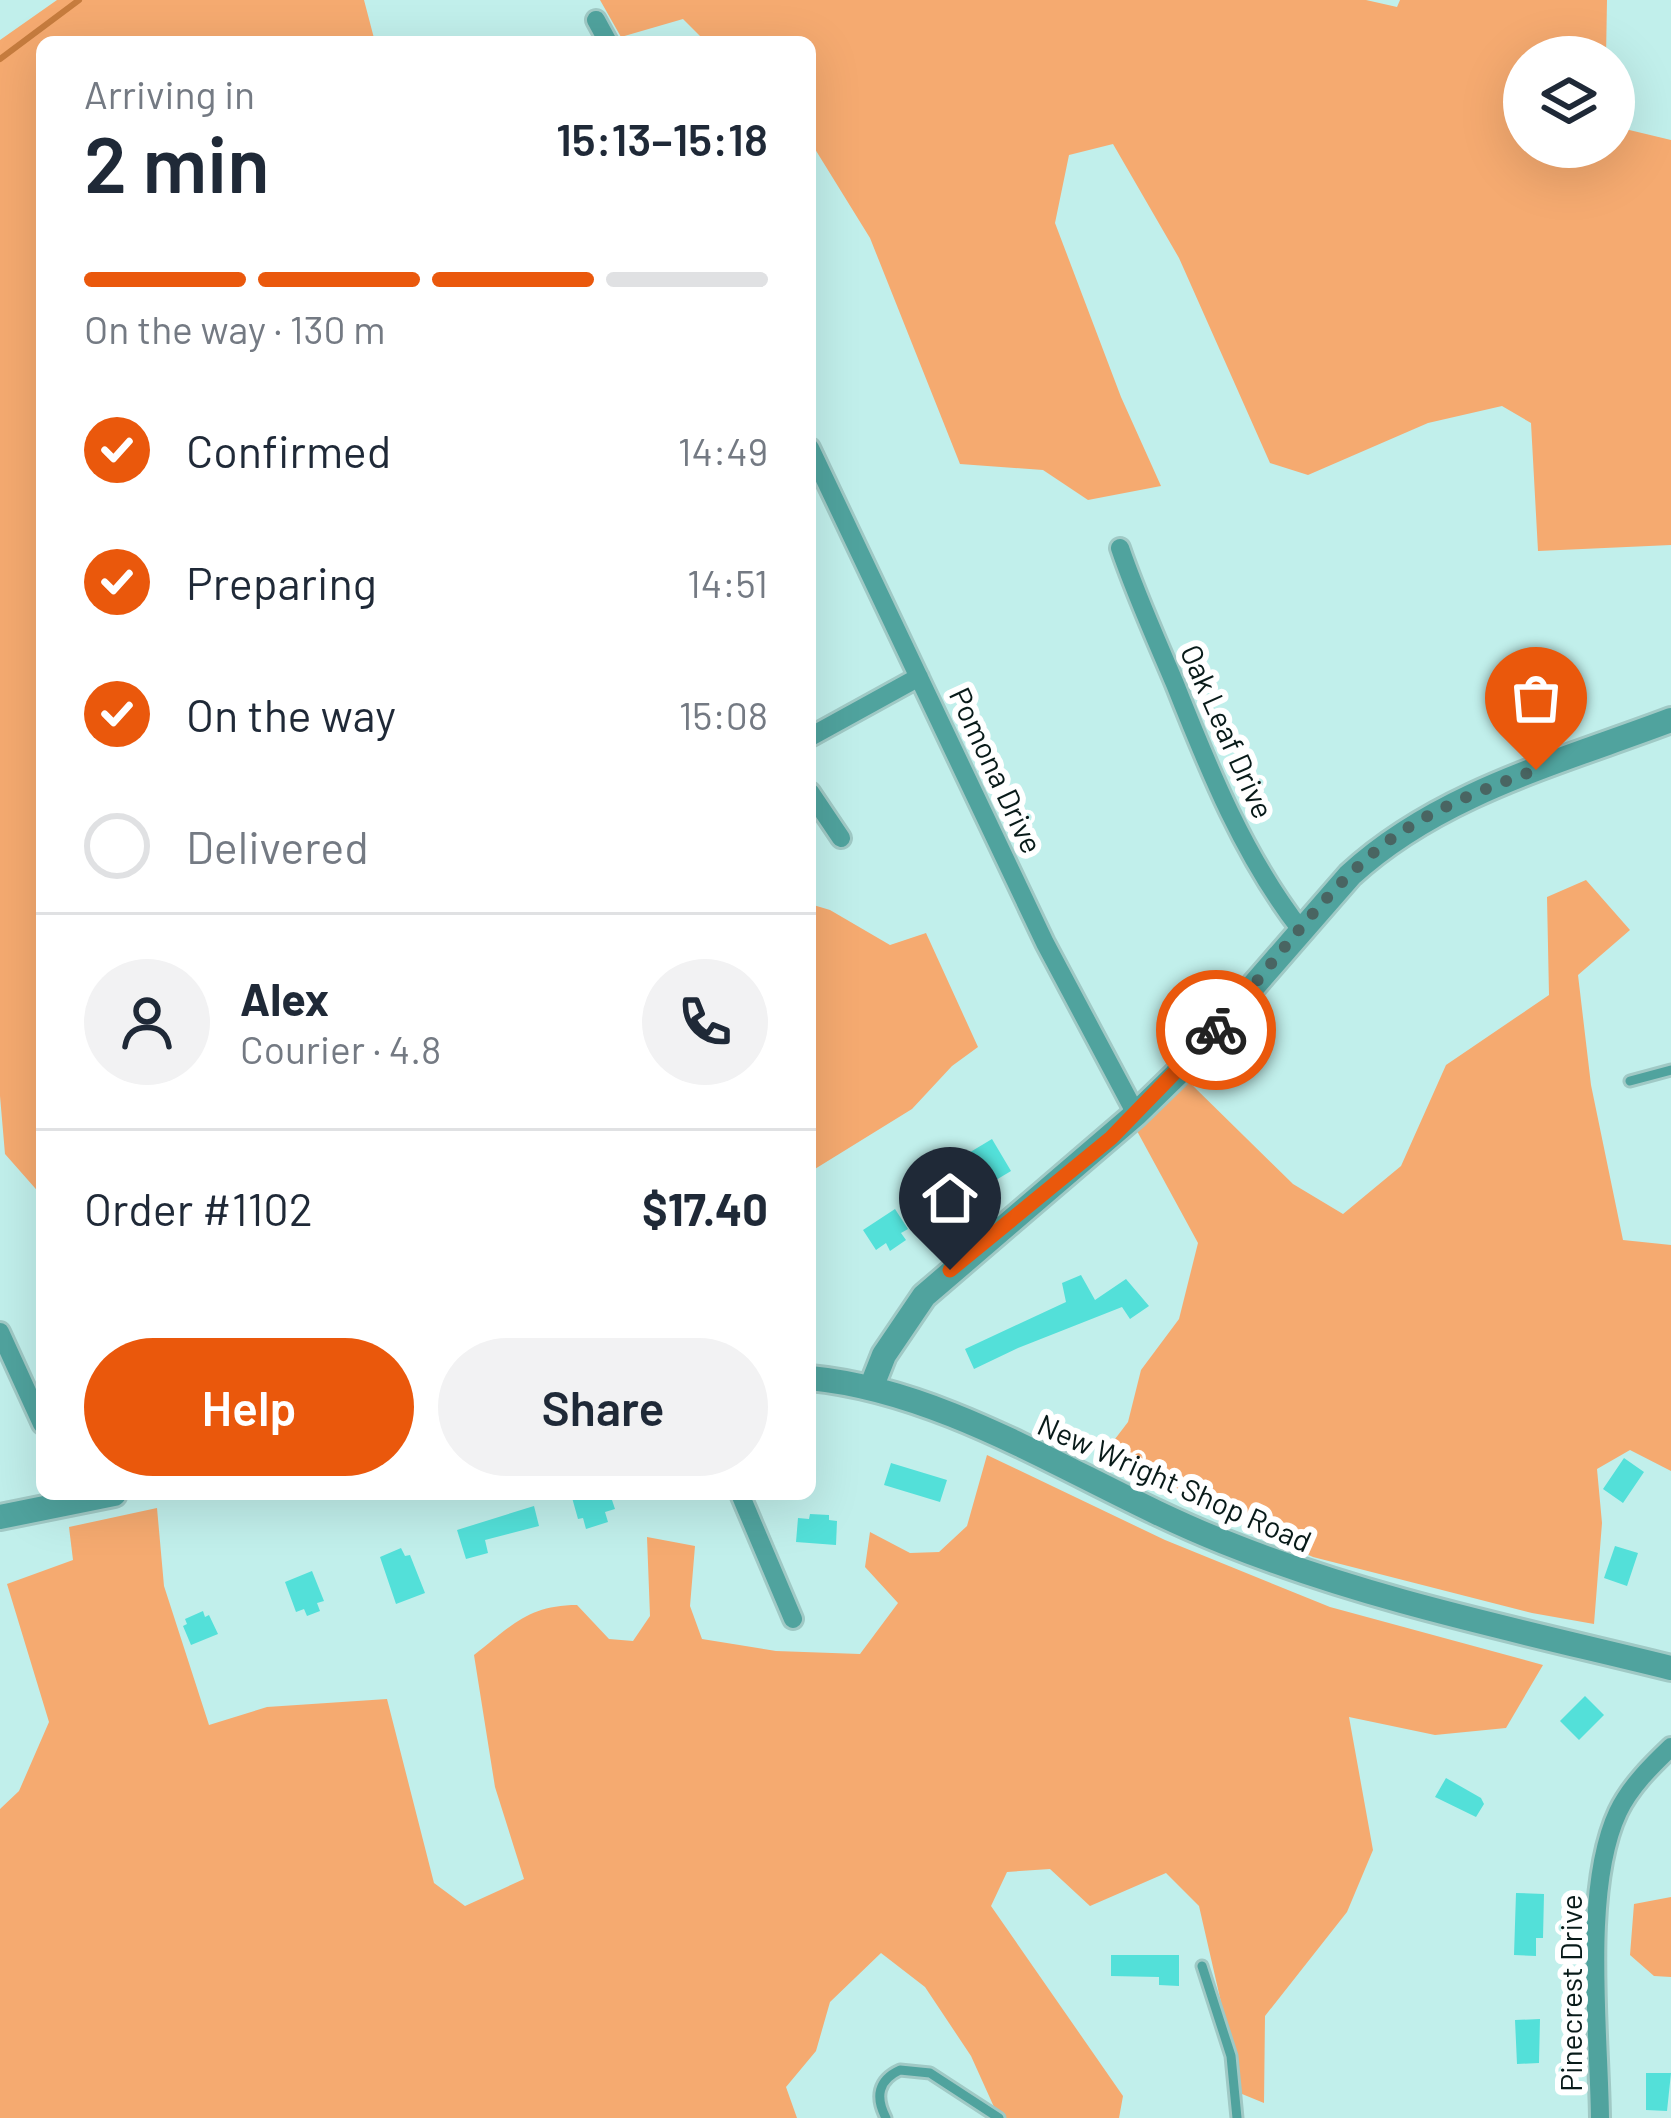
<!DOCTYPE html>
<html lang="en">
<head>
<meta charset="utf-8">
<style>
	:root { --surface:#fff; --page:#f2f2f3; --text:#1f2937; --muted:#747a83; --line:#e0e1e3; --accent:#ea580c }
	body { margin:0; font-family:Barlow,sans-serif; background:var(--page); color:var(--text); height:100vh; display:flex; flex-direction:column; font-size:45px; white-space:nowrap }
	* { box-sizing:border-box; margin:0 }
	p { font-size:39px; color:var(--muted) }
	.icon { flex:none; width:66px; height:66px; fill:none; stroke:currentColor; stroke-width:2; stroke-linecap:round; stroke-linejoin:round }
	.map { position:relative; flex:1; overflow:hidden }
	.panel { position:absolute; left:36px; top:36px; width:780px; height:1464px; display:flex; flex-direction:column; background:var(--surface); border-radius:18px; box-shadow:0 12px 48px #0002 }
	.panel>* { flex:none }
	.controls { position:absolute; left:1503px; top:36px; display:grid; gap:24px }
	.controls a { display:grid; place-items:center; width:132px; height:132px; border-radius:50%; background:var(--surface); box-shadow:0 12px 48px #0002; font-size:60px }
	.pin { position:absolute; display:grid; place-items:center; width:102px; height:102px; color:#fff; margin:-123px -51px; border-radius:50% 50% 50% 0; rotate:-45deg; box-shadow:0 0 12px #0007 }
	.pin .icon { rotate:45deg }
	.courier { position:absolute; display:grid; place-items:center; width:120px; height:120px; margin:-60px; border:9px solid #ea580c; border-radius:50%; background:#fff; color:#222; box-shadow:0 3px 15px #0007 }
	.summary em { font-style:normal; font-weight:600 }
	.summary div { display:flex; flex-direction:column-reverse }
	.summary { display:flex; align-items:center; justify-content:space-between; height:204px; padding:0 48px }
	h1 { font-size:78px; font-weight:600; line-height:90px }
	.bar { display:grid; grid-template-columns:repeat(4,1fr); gap:18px 12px; align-content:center; height:144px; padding:0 48px }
	.bar i { height:15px; border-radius:9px; background:var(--line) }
	.bar .selected { background:var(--accent) }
	.bar p { grid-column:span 4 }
	.line { display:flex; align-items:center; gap:30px; padding:0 48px; border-top:3px solid var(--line) }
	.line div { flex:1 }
	.round { display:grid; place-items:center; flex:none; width:126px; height:126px; border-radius:63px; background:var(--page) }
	ol { padding:0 48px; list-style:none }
	li { display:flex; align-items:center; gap:36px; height:132px }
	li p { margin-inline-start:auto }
	li .icon { padding:12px; border-radius:50%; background:var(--accent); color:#fff; stroke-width:4 }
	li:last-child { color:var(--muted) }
	li i { width:66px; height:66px; border:6px solid var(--line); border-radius:50% }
	.button { display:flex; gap:24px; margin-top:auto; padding:24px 48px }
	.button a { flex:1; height:138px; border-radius:72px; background:var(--accent); color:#fff; font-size:48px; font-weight:600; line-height:138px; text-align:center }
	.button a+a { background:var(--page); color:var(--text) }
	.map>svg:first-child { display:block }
	.green { fill:#f5aa70 }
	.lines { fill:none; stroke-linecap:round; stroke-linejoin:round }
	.stream { stroke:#c67c3e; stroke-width:6 }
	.building { fill:#53e0d9 }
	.service-casing { stroke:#a0c9c5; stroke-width:15 }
	.minor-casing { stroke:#a0c9c5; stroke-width:24 }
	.tertiary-casing { stroke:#a0c9c5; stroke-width:30 }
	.service { stroke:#50a39e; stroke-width:9 }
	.minor { stroke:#50a39e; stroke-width:18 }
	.tertiary { stroke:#50a39e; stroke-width:24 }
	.done { stroke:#496562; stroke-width:12; stroke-dasharray:0 21.6 }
	.route { stroke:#ea580c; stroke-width:15 }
	.labels { text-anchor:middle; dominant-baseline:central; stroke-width:12; stroke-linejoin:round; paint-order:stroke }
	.street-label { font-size:30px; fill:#081a19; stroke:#fff }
</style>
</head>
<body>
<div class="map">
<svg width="1671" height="2118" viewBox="0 0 1671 2118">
	<rect width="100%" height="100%" fill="#c1efeb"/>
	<path class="green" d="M 57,0 L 364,0 L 375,42 L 42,42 L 42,1196 L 5,1154 L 0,1096 L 0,40 Z
		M 600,0 L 1366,0 L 1397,7 L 1400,0 L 1607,0 L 1606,57 L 1524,57 L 1524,147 L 1614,147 L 1614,96 L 1621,128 L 1671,140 L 1671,545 L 1538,551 L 1531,423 L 1502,406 L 1428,423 L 1308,475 L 1270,463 L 1179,258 L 1113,144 L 1069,155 L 1055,223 L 1121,397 L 1161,486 L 1088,500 L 1043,470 L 960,464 L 870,238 L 810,141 L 810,42 L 706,42 L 683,19 L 621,37 Z
		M 1586,880 L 1630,930 L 1578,975 L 1591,1085 L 1623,1240 L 1671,1245 L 1671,1471 L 1630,1450 L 1597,1469 L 1602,1523 L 1594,1624 L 1532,1613 L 1313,1557 L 1099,1460 L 1128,1422 L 1141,1370 L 1179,1319 L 1198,1243 L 1137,1131 L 1189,1082 L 1293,1184 L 1343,1214 L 1401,1166 L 1446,1065 L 1549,995 L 1547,897 Z
		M 810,904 L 830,910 L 890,945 L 926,933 L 978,1047 L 952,1066 L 912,1109 L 810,1172 Z
		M 987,1455 L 1165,1540 L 1330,1607 L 1543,1665 L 1506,1728 L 1435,1735 L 1349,1717 L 1373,1850 L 1347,1912 L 1265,2016 L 1264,2103 L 1242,2094 L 1199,1906 L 1166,1873 L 1090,1906 L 1050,1869 L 1007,1872 L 991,1906 L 1123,2096 L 1119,2118 L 999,2118 L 971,2056 L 925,1987 L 881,1953 L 830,2002 L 816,2051 L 786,2087 L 797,2118 L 0,2118 L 0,1809 L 19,1791 L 49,1722 L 7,1584 L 73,1560 L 69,1527 L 157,1508 L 164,1586 L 209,1725 L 267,1707 L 387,1699 L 434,1883 L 465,1906 L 524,1879 L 495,1787 L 474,1655 C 510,1627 528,1605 577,1605 L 609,1639 L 633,1641 L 650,1616 L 647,1537 L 695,1546 L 690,1606 L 702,1639 L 776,1651 L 860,1654 L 898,1603 L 865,1567 L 870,1532 L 910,1553 L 939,1552 L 967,1526 Z
		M 1671,1897 L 1671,1977 L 1654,1976 L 1630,1955 L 1634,1904 Z"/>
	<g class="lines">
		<path class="stream" d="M 0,59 L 79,0"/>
	</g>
	<path class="building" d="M 992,1139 L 1011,1171 L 986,1186 L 967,1154 Z
		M 895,1209 L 908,1229 L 901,1233 L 906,1240 L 890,1251 L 886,1243 L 876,1250 L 863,1230 Z
		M 1081,1275 L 1095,1300 L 1126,1279 L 1149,1306 L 1130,1319 L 1122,1307 L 1018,1348 L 974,1369 L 965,1349 L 1066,1302 L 1062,1283 Z
		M 1624,1458 L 1644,1472 L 1623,1503 L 1603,1489 Z
		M 891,1463 L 947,1480 L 940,1502 L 884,1485 Z
		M 571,1494 L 610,1494 L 615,1509 L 605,1512 L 608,1522 L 586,1529 L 583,1518 L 578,1519 Z
		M 534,1506 L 539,1526 L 485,1540 L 488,1553 L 466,1559 L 457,1530 Z
		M 810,1514 L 829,1515 L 829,1520 L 837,1521 L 836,1545 L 796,1542 L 798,1518 L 809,1519 Z
		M 1615,1546 L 1638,1553 L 1627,1586 L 1604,1578 Z
		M 401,1548 L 405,1556 L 410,1555 L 425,1593 L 396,1604 L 380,1557 Z
		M 312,1571 L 324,1601 L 317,1603 L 320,1611 L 307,1616 L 304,1609 L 296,1612 L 285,1582 Z
		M 203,1611 L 205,1617 L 209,1615 L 218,1634 L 191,1645 L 183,1626 L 187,1624 L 185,1619 Z
		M 1585,1696 L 1604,1715 L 1579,1740 L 1560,1721 Z
		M 1446,1778 L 1481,1798 L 1484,1804 L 1476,1817 L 1435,1797 Z
		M 1516,1893 L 1544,1894 L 1543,1938 L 1536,1938 L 1536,1956 L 1514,1955 Z
		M 1111,1955 L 1179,1955 L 1179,1986 L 1159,1985 L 1159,1977 L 1111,1976 Z
		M 1540,2019 L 1539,2063 L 1517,2064 L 1515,2020 Z
		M 1646,2073 L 1671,2073 L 1667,2111 L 1646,2110 Z"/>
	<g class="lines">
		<g class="service-casing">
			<path id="service" d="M 1630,1081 L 1671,1070
				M 1202,1966 L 1231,2056 L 1237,2118
				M 886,2118 C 875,2097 878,2080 900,2070 L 930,2073 L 999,2118"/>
		</g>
		<g class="minor-casing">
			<path id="minor" d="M 596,20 L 608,42
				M 810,448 L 1045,943 L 1136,1114
				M 1120,548 C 1136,595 1156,639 1175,684 C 1209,770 1244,857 1301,930
				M 810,737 L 919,677
				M 810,792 L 841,838
				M 0,1332 L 42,1424
				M 740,1494 L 793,1619
				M 1600,2118 C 1599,2032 1582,1889 1618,1812 C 1630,1787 1651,1766 1671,1747"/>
		</g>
		<g class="tertiary-casing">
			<path id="tertiary" d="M 810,1378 C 956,1392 1089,1489 1224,1542 C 1368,1600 1521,1631 1671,1668
				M 871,1388 L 884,1355 L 924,1296 L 1136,1114 L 1176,1075 L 1350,875 C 1439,793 1560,762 1671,720
				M 0,1517 L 114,1494"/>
		</g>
		<use href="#service" class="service"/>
		<use href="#minor" class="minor"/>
		<use href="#tertiary" class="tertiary"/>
	</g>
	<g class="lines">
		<path class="done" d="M 1216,1030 C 1269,970 1316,900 1378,849 C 1423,812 1481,790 1536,770"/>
		<path class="route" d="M 950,1270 L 1111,1138 L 1216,1030"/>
	</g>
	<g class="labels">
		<g class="street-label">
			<text transform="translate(1228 731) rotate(66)">Oak Leaf Drive</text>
			<text transform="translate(997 770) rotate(65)">Pomona Drive</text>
			<text transform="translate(1175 1482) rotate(24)">New Wright Shop Road</text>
			<text transform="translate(1570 1993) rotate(-90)">Pinecrest Drive</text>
		</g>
	</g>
</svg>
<div class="controls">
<a><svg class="icon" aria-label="layers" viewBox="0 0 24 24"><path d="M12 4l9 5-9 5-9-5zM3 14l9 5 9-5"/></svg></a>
</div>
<div class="pin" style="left:1536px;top:770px;background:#ea580c"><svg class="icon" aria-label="bag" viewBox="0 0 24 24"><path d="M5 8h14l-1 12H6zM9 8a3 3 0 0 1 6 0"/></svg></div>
<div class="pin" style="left:950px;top:1270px;background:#1f2937"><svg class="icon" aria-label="home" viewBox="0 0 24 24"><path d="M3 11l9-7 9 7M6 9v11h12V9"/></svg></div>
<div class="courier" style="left:1216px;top:1030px"><svg class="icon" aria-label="bike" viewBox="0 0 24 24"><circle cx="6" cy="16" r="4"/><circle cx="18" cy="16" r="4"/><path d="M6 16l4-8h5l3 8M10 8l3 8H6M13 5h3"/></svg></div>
<section class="panel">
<div class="summary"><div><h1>2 min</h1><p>Arriving in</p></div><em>15:13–15:18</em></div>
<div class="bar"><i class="selected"></i><i class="selected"></i><i class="selected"></i><i></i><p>On the way · 130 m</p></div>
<ol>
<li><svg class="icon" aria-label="check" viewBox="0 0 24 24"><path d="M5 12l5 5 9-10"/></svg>Confirmed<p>14:49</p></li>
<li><svg class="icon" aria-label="check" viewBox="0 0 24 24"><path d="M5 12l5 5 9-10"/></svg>Preparing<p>14:51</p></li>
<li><svg class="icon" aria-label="check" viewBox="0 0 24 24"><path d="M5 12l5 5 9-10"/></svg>On the way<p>15:08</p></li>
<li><i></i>Delivered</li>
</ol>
<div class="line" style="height:216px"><a class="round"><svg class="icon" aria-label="person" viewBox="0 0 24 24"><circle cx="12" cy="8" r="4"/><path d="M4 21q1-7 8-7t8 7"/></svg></a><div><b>Alex</b><p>Courier · 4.8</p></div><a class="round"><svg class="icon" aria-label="phone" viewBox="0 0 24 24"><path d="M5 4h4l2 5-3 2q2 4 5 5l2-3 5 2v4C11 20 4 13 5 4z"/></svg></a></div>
<div class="line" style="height:156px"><div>Order #1102</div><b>$17.40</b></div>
<div class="button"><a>Help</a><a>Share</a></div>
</section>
</div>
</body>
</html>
